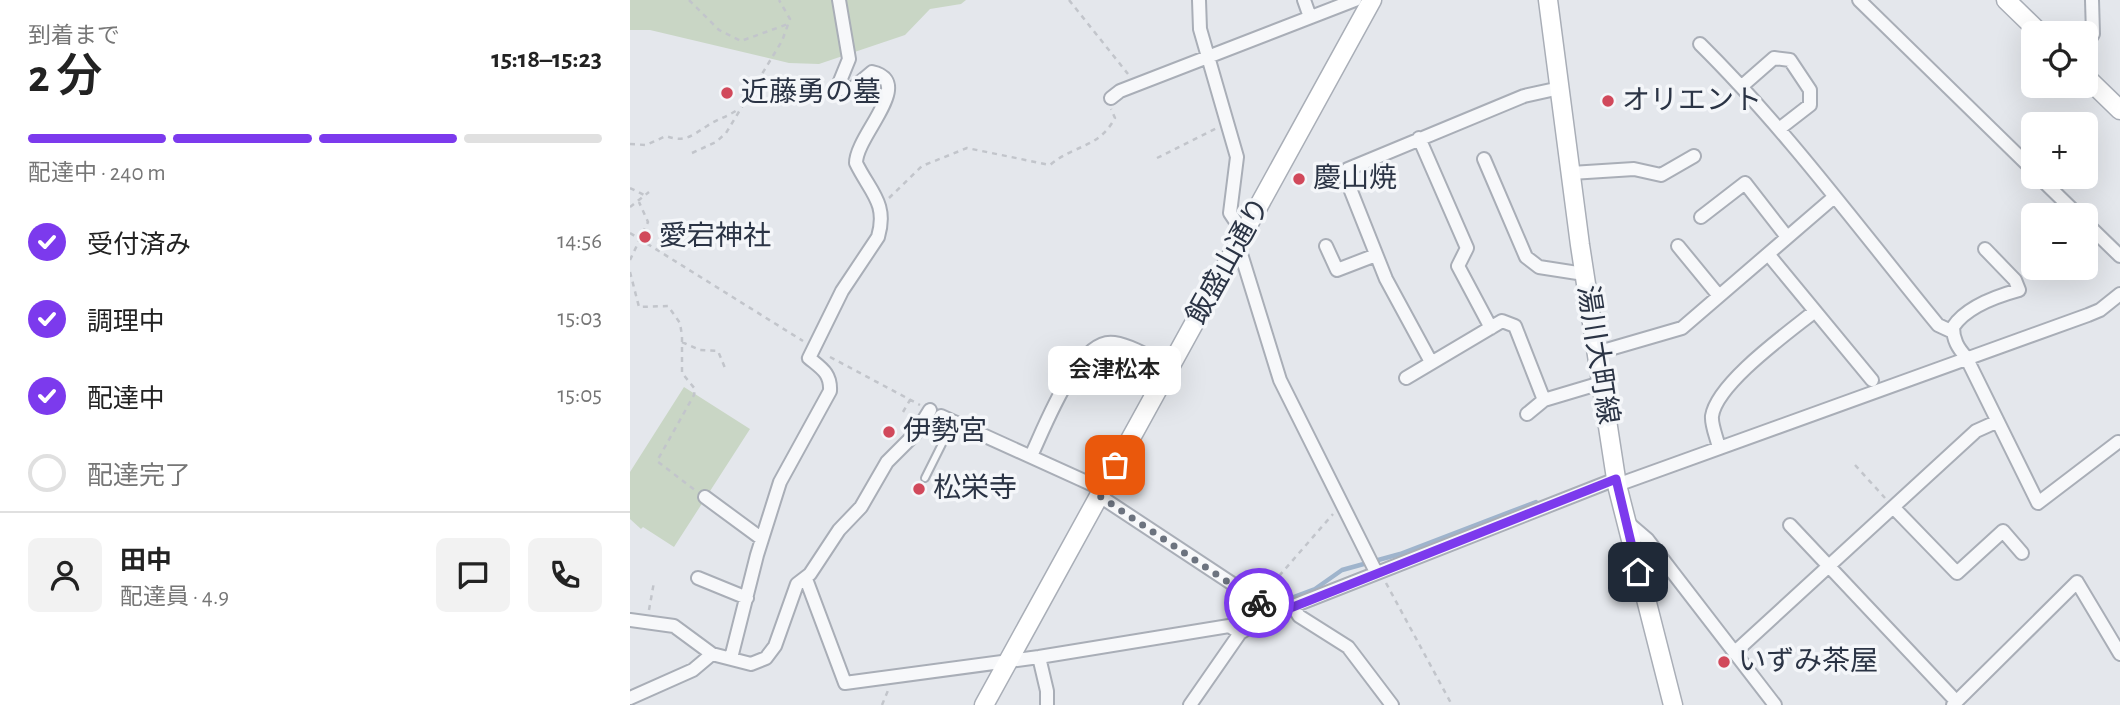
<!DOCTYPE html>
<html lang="ja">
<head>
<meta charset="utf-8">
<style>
	:root { --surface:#fff; --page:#f2f2f2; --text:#222; --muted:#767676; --line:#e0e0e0; --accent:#7c3aed }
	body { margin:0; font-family:"Alegreya Sans","Noto Sans JP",sans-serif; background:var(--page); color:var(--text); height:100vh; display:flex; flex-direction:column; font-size:26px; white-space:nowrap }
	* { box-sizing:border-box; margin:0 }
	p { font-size:23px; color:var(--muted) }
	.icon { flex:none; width:38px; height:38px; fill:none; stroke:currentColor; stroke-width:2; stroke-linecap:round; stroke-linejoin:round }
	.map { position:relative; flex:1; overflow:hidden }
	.side { display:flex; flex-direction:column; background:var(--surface); width:630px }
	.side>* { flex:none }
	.fabs { position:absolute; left:1391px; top:21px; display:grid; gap:14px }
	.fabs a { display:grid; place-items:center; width:77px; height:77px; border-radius:10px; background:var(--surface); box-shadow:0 7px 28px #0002; font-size:35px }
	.pin { position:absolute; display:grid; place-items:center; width:60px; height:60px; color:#fff; margin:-30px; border-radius:14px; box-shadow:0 4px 10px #0006 }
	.courier { position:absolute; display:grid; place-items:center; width:70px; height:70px; margin:-35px; border:5px solid #7c3aed; border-radius:50%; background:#fff; color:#222; box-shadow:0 2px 9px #0007 }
	.bubble { position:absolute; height:49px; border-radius:10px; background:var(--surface); box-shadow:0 7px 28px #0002; font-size:23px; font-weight:600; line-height:49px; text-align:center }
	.headline em { font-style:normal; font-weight:600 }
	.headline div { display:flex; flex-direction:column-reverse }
	.headline { display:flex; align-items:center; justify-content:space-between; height:119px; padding:0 28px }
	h1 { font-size:46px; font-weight:600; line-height:52px }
	.bar { display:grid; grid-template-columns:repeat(4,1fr); gap:10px 7px; align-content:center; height:84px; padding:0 28px }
	.bar i { height:9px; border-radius:5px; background:var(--line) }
	.bar .current { background:var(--accent) }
	.bar p { grid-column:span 4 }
	.line { display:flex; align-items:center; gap:18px; padding:0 28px; border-top:2px solid var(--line) }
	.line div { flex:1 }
	.round { display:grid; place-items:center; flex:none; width:74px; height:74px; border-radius:10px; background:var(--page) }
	ol { padding:0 28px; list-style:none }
	li { display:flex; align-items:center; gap:21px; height:77px }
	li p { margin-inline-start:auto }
	li .icon { padding:7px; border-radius:50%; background:var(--accent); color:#fff; stroke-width:4 }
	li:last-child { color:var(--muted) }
	li i { width:38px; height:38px; border:4px solid var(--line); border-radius:50% }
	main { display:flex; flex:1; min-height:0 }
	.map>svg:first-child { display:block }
	.green { fill:#c9d6c5 }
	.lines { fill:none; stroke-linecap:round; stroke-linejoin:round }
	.stream { stroke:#9fb4cc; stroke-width:4.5 }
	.lane-casing { stroke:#a9aeb7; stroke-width:10 }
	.street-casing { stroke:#a9aeb7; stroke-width:16 }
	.secondary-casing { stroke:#a9aeb7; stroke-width:21 }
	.path { stroke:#c2c5cb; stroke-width:2.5; stroke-dasharray:5 5; stroke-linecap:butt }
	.lane { stroke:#f7f8fa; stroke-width:6 }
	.street { stroke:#f7f8fa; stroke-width:12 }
	.secondary { stroke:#fff; stroke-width:18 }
	.done { stroke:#6c737f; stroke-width:7; stroke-dasharray:0 12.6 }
	.route { stroke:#7c3aed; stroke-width:9 }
	.poi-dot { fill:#d1495b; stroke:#f4f6f9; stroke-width:2.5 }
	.labels { text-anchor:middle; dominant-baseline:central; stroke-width:7; stroke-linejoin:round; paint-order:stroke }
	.poi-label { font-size:28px; fill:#2b3445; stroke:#f4f6f9; text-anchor:start }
	.street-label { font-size:28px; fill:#2b3445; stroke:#f4f6f9 }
</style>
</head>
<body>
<main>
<section class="side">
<div class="headline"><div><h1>2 分</h1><p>到着まで</p></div><em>15:18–15:23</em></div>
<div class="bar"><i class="current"></i><i class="current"></i><i class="current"></i><i></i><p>配達中 · 240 m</p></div>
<ol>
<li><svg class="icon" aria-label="check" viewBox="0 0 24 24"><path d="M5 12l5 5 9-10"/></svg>受付済み<p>14:56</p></li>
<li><svg class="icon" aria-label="check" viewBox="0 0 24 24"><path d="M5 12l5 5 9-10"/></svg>調理中<p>15:03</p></li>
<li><svg class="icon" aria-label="check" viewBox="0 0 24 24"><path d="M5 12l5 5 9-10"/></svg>配達中<p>15:05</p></li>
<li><i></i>配達完了</li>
</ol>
<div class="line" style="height:126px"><a class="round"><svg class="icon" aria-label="person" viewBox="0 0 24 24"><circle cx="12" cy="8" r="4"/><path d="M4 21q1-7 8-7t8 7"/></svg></a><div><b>田中</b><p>配達員 · 4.9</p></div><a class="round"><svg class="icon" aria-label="chat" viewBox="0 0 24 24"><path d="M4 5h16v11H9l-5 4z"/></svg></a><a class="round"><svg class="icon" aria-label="phone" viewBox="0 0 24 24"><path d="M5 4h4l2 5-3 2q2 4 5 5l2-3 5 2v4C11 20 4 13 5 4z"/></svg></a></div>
</section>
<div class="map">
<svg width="1490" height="705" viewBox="0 0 1490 705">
	<rect width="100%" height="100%" fill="#e4e7ec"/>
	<path class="green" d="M 0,0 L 336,0 L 331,4 L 300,9 L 275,35 L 189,64 L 159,63 L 20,30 L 0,30 Z
		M 54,387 L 120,429 L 44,547 L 13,527 L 11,529 L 0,519 L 0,472 Z"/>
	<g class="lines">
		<path class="stream" d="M 606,630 L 614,620 L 645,604 L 685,589 L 712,570 L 770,554 L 906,502"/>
		<g class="lane-casing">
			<path id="lane" d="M 295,478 L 323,422"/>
		</g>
		<g class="street-casing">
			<path id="street" d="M 569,0 L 570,29 L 607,157 L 600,213 L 614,234
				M 674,0 L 680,17
				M 1229,0 L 1404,171
				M 1070,44 C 1157,130 1230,230 1308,325 L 1323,332
				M 1456,45 L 1463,34 L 1462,0
				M 1112,86 L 1144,58 L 1160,60 L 1180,90 L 1180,105 L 1149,129
				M 481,98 L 490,91 L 725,0
				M 789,138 L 837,248 L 828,266 L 861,328
				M 854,159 L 896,257 L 909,267 L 954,274
				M 941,173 L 1004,169 L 1031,175 L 1064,156
				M 1409,177 L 1448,215
				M 1071,217 L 1115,183 L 1157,237
				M 1456,223 L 1490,256
				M 696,246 L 707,270 L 746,255
				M 1048,246 L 1089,296
				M 605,249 L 612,257 L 650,380 L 746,572
				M 1355,249 L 1385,280 L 1389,290 C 1367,296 1336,307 1323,327 C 1323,340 1328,348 1336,357 L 1408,503 L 1488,442
				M 1138,254 L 1242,380
				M 966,353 L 1052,328 L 1203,198
				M 801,362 L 756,279 L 717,181 L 718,169 L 894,96 L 930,88
				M 776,378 L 872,321 L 885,326 L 914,400
				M 897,414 L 914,400 L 971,383
				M 311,416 L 472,489
				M 1089,448 C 1087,438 1081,425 1082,416 C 1087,383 1159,332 1185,311
				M 401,456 C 414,429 448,337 484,343 C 503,346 523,359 539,367
				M 987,485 L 1458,315 L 1470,310 L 1490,294
				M 468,495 L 627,600 L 640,616
				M 75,497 L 132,539
				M 1264,508 L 1327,573 L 1373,531 L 1392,553
				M 996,521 L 1017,539 L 1145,705
				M 1160,525 L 1326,701
				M 68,578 L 117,598
				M 176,579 L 215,683 L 409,657 L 599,626 L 610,633
				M 663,606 L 669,616 L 718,647 L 762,705
				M 0,620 L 44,626 L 82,654
				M 1104,653 L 1346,431 L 1366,422
				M 409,657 L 417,691 L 417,705
				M 101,658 L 127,555 L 150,482 L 200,391 C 201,373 191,368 179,358 L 212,291 L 248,237 C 258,203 240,192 226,163 C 226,135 286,82 242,72 L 223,88 L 211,89 L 208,86 L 219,59 L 209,0
				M 0,698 L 63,670 L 82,654 L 121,664 L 136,658 L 145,646 L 167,584 L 180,574 L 209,530 L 231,507 L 257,462 L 285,434 L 300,410
				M 560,705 L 610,633 L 638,616 L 986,479
				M 1323,705 L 1447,582 L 1490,654"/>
		</g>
		<g class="secondary-casing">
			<path id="secondary" d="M 918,0 L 950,245 L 987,485 L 1043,705
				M 1376,0 L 1410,33
				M 1456,77 L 1490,110
				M 354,705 L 742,0"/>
		</g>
		<path class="path" d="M 59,0 L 89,30 L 111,41 L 158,24
			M 439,0 L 498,74
			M 0,144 L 16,145 L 36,136 C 55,143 61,136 77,126 C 87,119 97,117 107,110
			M 62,153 L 86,142 L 96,133 L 152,41 L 160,19 L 149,0
			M 527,158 L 587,128
			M 0,188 L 16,196
			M 259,198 L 292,166 L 337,148 L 420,165 C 445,144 468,149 485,118 L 481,109
			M 0,207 L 19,192
			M 0,233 L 173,341
			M 0,260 L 18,222 L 9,202
			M 0,272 L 9,307 L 38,306 L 50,323 L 52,336 L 52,373 L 65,389 L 64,395 L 27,461 L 66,491
			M 52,342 L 70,350 L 88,351 L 95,368
			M 200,357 L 290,405
			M 273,412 L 280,400
			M 1225,465 L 1255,498
			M 756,583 L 822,705
			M 636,591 L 703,514
			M 19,610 L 24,582
			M 252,705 L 259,688"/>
		<use href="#lane" class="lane"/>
		<use href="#street" class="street"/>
		<use href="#secondary" class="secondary"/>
	</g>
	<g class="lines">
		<path class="done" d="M 485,465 L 468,495 L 629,603"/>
		<path class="route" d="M 629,603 L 640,616 L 986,479 L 1008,572"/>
	</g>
	<g class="poi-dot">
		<circle cx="97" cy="93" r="7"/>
		<circle cx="978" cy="101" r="7"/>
		<circle cx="669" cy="179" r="7"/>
		<circle cx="15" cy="237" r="7"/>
		<circle cx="259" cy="432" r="7"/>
		<circle cx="289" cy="489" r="7"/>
		<circle cx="1094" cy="662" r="7"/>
	</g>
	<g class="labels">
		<g class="poi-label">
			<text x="111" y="93">近藤勇の墓</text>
			<text x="992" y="101">オリエント</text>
			<text x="683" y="179">慶山焼</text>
			<text x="29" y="237">愛宕神社</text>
			<text x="273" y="432">伊勢宮</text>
			<text x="303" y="489">松栄寺</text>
			<text x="1108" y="662">いずみ茶屋</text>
		</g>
		<g class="street-label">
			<text transform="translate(599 261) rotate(-61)">飯盛山通り</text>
			<text transform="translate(967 355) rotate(81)">湯川大町線</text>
		</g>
	</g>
</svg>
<div class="fabs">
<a><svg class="icon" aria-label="locate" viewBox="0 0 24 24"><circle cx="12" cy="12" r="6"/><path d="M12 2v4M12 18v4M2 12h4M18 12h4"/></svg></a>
<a>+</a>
<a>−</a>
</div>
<div class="pin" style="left:485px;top:465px;background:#ea580c"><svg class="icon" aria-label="bag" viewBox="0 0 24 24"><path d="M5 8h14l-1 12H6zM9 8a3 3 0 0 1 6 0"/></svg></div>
<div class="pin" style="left:1008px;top:572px;background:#1f2937"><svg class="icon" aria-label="home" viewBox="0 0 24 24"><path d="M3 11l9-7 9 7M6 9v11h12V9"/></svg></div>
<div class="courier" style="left:629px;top:603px"><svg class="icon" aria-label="bike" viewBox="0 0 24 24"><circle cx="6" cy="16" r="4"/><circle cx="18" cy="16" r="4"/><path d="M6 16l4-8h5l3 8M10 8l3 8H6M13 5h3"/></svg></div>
<div class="bubble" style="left:418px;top:346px;width:133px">会津松本</div>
</div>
</main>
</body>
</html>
